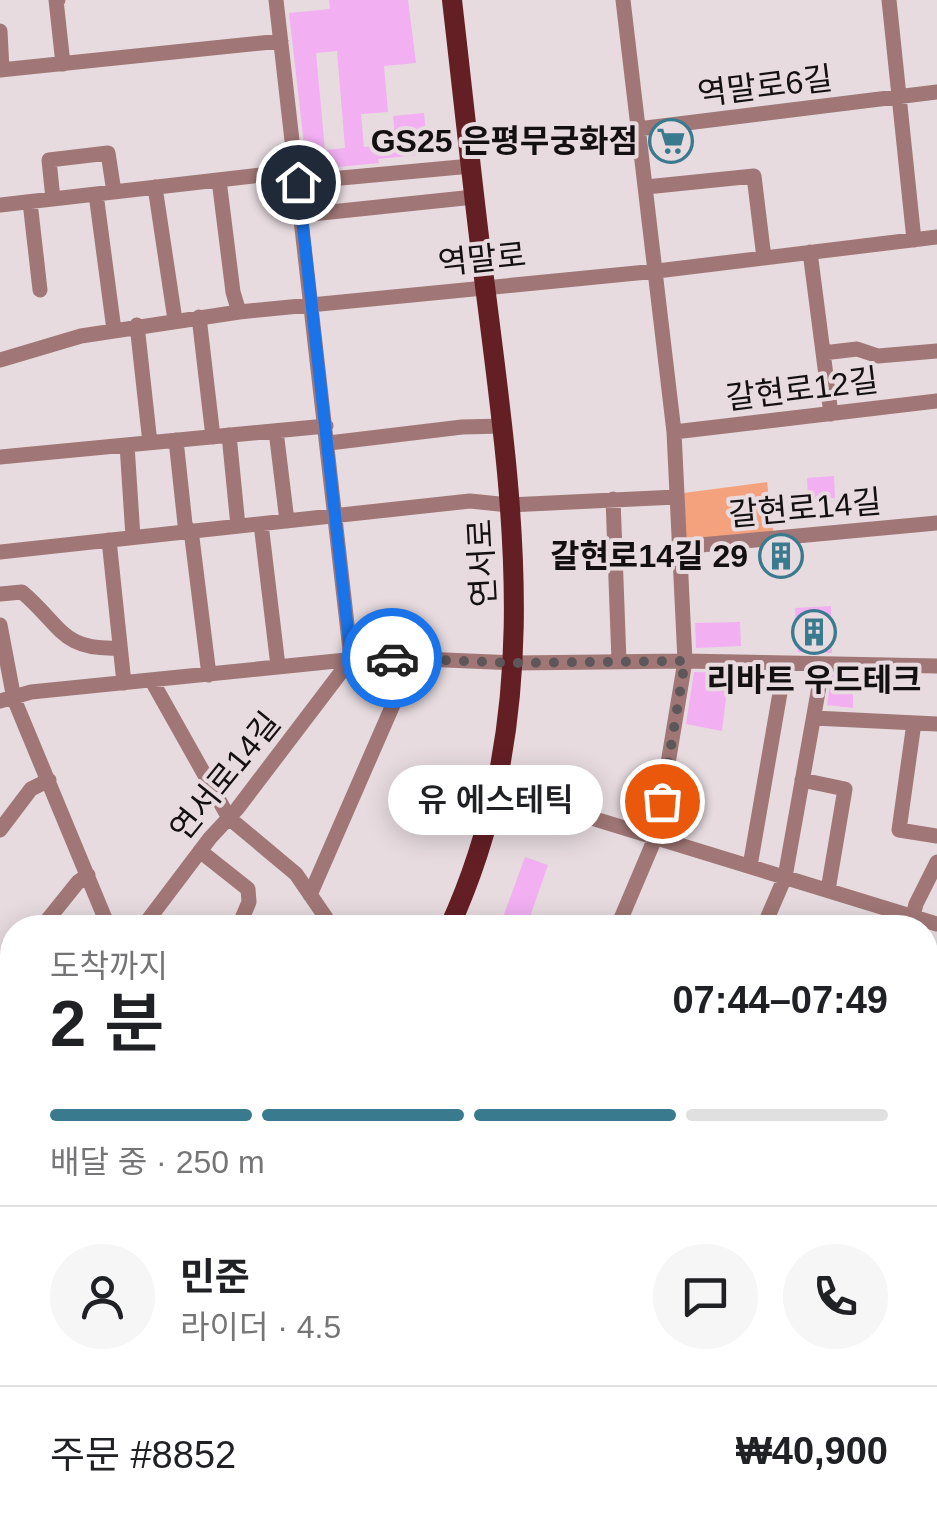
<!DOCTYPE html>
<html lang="ko">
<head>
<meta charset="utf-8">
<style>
	:root { --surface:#fff; --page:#f6f6f6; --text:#202124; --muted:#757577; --line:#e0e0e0; --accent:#3a7a8e }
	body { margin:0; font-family:Helvetica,"Noto Sans KR",sans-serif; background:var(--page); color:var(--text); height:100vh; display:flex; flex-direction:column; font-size:38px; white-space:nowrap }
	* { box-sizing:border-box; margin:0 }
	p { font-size:32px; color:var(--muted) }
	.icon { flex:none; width:55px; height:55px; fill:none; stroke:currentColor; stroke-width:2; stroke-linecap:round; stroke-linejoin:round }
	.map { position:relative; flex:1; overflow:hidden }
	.side { position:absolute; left:0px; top:915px; width:938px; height:620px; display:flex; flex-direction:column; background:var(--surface); border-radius:40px 40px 0 0; box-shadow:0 5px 25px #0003 }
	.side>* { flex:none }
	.pin { position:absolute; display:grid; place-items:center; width:85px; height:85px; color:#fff; margin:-42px; border:5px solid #fff; border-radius:50%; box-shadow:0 2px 10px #0007 }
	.courier { position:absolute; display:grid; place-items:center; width:100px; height:100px; margin:-50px; border:8px solid #1a73e8; border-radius:50%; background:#fff; color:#222; box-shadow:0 2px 12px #0007 }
	.bubble { position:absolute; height:70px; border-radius:35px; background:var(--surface); box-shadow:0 5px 25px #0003; font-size:32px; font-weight:600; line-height:70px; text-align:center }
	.overview em { font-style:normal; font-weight:600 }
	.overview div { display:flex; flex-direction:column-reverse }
	.overview { display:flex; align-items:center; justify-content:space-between; height:170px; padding:0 50px }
	h1 { font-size:65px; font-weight:600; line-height:75px }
	.bar { display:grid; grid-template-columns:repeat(4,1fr); gap:15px 10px; align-content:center; height:120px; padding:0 50px }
	.bar i { height:12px; border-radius:8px; background:var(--line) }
	.bar .selected { background:var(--accent) }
	.bar p { grid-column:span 4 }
	.line { display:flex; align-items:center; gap:25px; padding:0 50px; border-top:2px solid var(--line) }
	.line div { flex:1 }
	.round { display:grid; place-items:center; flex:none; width:105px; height:105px; border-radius:52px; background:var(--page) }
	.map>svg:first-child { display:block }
	.green { fill:#f3a27d }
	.building { fill:#f2aff2; fill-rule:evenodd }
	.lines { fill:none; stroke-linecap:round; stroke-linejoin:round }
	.minor { stroke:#a07776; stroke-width:15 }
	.major { stroke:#641f25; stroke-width:20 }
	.done { stroke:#5e5759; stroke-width:10; stroke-dasharray:0 18 }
	.route { stroke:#1a73e8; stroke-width:12 }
	.labels { text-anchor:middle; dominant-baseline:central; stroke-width:8; stroke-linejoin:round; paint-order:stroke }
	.street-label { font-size:32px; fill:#141011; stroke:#e7dbdf }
	.poi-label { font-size:32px; font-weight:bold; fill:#141011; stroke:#e7dbdf; text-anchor:end }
</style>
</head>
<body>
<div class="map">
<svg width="937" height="1535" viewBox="0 0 937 1535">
	<rect width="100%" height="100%" fill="#e7dbdf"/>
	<path class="green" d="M 767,482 L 774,538 L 679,545 L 676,494 Z"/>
	<path class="building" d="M 329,0 L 408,0 L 416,63 L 384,66 L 388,112 L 361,114 L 364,147 L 396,144 L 393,116 L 424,113 L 428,154 L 378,159 L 379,163 L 307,170 L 289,13 L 330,9 ZM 337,51 L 345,148 L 325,150 L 316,53 Z
		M 834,476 L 835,498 L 808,499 L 807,478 Z
		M 795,547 L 796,567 L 768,568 L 767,550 Z
		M 831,606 L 832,653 L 798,652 L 795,608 Z
		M 740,622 L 741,646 L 696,648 L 695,623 Z
		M 694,672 L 729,673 L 722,731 L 686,724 Z
		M 831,675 L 853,676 L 853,708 L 827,705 Z
		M 525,857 L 548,865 L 526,928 L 499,928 Z
		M 12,1212 L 12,1348 L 0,1339 L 0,1263 L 10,1251 L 0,1244 L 0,1221 Z
		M 925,1328 L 937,1333 L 937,1449 L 925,1444 Z
		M 12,1362 L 12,1406 L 0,1396 L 0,1378 Z
		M 925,1476 L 937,1479 L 937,1519 L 925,1513 Z
		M 0,1485 L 12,1494 L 16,1535 L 0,1526 Z
		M 220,1522 L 251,1522 L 245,1535 L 217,1535 Z
		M 309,1522 L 338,1522 L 352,1529 L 351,1535 L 304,1535 Z
		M 377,1522 L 497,1522 L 493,1535 L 480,1535 L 466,1529 L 463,1535 L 413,1535 L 397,1528 L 394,1535 L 374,1535 Z
		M 521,1522 L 617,1522 L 640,1535 L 532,1535 L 519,1529 Z
		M 693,1522 L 722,1522 L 735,1527 L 733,1535 L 688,1535 Z
		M 761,1522 L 906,1522 L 909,1529 L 918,1535 L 756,1535 Z"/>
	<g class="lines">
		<path class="minor" d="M 58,0 L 56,0 L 63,64
			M 889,0 L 914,240
			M 0,31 L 2,70
			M 0,70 L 281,41
			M 638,129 L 937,92
			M 219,180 L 233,292 L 239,312
			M 298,182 L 471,166
			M 155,187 L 175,320
			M 646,187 L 754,176 L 764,258
			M 96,194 L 114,330
			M 53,199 L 49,160 L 108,153 L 114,192
			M 30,202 L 40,290
			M 0,205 L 296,171
			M 302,215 L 474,197
			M 810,252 L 831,414
			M 199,317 L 213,437
			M 137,325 L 150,443
			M 823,353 L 857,349 L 878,356 L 937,351
			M 0,360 L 81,336 L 239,312 L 657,271 L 937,237
			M 276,431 L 287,521
			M 674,432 L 937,401
			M 229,435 L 238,526
			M 176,440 L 185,524 L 192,538 L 209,675
			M 329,443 L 462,427 L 503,426
			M 127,445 L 133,537
			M 0,457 L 326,426
			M 613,499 L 619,661
			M 261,524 L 278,666
			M 109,540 L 124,683
			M 679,547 L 937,523
			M 0,552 L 470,501 L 509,505 L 676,497
			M 0,594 L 22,592 C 62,626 61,651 120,648
			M 0,625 L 14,699 L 109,928
			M 152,681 L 229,818 L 296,874 L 333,928
			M 0,701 L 31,692 L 376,657 L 514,663 L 685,661 L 937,666
			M 814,718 L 937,724
			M 914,723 L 899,830 L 937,836
			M 802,780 L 845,789 L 828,890
			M 497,789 L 937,924
			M 0,830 L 31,789 L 49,780
			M 200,851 L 248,889 L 249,902 L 238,928
			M 750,866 L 785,664
			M 310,895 L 413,659
			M 41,928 L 78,882 L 88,875
			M 142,928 L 210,838 L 237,809 L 351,659 L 276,0
			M 617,928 L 656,836 L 685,661 L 674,432 L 623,0
			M 763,928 L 785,877 L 820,681 L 820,664
			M 910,928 L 916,904 L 937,862
			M 0,977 L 12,962
			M 925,1059 L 937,1074
			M 0,1104 L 12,1088
			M 0,1174 L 12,1183
			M 0,1210 L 12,1194
			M 925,1290 L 937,1295
			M 925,1464 L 937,1468
			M 638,1522 L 669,1535
			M 917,1522 L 937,1531
			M 27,1535 L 28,1522
			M 362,1535 L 366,1522
			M 504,1535 L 510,1522
			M 744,1535 L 750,1522"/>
		<path class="major" d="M 449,928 C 546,716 513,508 485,286 C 473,191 463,95 452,0
			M 0,1426 L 12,1435
			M 0,1458 L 12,1468
			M 104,1522 L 117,1535
			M 164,1535 L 166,1522"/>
	</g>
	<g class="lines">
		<path class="done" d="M 392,658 L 514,663 L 685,661 L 662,801"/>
		<path class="route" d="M 298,182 L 351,659 L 392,658"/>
	</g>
	<defs>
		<g id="supermarket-ring" transform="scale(2.25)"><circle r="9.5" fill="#e7dbdf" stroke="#3a7a8e" stroke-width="1.5"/><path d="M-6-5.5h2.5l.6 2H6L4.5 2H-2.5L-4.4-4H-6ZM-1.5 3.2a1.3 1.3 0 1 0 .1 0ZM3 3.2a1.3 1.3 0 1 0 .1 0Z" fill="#3a7a8e"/></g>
		<g id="building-ring" transform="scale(2.25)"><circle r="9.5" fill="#e7dbdf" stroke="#3a7a8e" stroke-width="1.5"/><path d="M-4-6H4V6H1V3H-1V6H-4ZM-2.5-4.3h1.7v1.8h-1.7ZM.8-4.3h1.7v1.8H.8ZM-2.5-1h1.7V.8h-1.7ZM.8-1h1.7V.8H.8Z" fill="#3a7a8e"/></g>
	</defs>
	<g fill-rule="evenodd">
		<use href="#supermarket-ring" x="671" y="141"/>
		<use href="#building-ring" x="781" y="556"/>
		<use href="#building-ring" x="814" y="632"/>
	</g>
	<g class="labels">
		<g class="street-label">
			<text transform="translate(765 86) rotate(-7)">역말로6길</text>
			<text transform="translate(482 259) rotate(-6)">역말로</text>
			<text transform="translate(802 389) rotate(-7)">갈현로12길</text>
			<text transform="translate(805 508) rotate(-5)">갈현로14길</text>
			<text transform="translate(482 563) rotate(-93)">연서로</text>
			<text transform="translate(225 776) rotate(-51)">연서로14길</text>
		</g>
		<g class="poi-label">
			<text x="638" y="141">GS25 은평무궁화점</text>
			<text x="748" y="556">갈현로14길 29</text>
			<text x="814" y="680" text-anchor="middle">리바트 우드테크</text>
		</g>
	</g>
</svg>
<div class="pin" style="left:662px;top:801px;background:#ea580c"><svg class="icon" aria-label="bag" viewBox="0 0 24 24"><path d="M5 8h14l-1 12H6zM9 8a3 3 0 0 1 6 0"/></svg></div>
<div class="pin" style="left:298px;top:182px;background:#1f2937"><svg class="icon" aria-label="home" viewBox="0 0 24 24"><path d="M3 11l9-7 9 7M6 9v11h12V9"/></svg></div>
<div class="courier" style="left:392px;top:658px"><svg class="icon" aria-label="car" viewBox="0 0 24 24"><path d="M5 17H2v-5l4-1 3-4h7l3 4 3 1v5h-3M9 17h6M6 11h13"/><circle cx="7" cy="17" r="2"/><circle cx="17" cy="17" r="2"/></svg></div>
<div class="bubble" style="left:388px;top:765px;width:215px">유 에스테틱</div>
<section class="side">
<div class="overview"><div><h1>2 분</h1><p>도착까지</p></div><em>07:44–07:49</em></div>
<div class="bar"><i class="selected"></i><i class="selected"></i><i class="selected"></i><i></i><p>배달 중 · 250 m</p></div>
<div class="line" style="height:180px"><a class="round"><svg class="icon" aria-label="person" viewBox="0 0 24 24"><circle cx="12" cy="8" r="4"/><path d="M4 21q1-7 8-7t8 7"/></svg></a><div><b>민준</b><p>라이더 · 4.5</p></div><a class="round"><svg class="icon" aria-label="chat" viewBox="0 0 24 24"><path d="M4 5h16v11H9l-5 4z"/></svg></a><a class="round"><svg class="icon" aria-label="phone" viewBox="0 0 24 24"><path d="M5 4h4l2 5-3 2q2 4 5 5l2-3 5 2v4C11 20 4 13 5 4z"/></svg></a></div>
<div class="line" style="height:130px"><div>주문 #8852</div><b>₩40,900</b></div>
</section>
</div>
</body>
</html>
